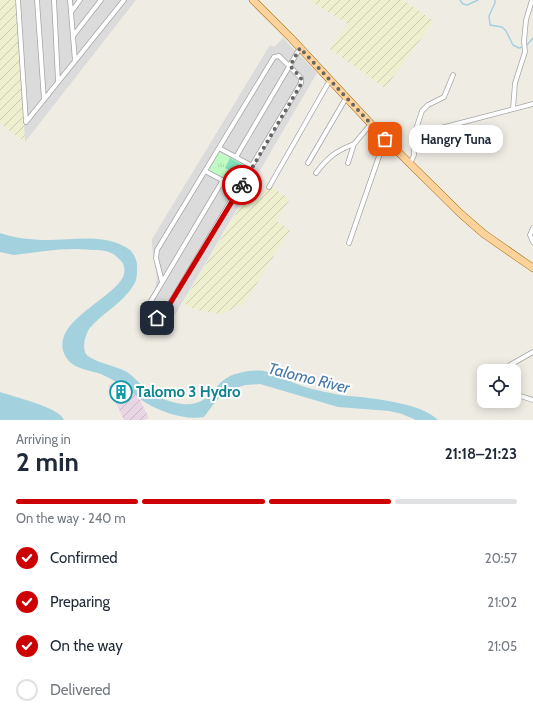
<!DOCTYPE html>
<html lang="en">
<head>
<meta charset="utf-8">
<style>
	:root { --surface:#fff; --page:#f6f6f7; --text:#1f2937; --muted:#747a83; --line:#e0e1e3; --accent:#cd0002 }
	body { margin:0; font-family:Cabin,sans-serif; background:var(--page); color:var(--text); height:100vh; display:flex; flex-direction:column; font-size:15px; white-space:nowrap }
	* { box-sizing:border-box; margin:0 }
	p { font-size:13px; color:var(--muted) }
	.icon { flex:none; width:22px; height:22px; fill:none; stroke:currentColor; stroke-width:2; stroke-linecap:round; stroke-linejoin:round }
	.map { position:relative; height:420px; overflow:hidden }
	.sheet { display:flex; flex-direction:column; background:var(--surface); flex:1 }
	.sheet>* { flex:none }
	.fabs { position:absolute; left:477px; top:364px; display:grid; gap:8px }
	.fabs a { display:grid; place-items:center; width:44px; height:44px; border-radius:8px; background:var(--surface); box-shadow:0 2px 10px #0003; font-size:20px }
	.pin { position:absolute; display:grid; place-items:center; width:34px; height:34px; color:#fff; margin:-17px; border-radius:8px; box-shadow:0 2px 6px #0006 }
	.courier { position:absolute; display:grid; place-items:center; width:40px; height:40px; margin:-20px; border:3px solid #cd0002; border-radius:50%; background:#fff; color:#222; box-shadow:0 1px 5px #0007 }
	.bubble { position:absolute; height:28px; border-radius:12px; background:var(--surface); box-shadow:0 2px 10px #0003; font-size:13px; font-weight:700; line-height:28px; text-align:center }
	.head em { font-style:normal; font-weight:700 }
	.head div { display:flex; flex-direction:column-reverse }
	.head { display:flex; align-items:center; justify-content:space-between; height:68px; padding:0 16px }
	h1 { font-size:26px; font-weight:700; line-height:30px }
	.bar { display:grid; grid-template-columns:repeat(4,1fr); gap:6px 4px; align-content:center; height:48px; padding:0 16px }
	.bar i { height:5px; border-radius:3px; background:var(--line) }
	.bar .active { background:var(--accent) }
	.bar p { grid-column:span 4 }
	ol { padding:0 16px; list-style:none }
	li { display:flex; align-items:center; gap:12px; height:44px }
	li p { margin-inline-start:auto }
	li .icon { padding:4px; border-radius:50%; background:var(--accent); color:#fff; stroke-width:4 }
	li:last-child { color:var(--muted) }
	li i { width:22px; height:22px; border:2px solid var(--line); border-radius:50% }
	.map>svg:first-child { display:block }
	.residential { fill:#dcdbdb }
	.industrial { fill:url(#industrial-furrows) }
	.farmland { fill:url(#farmland-furrows) }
	.park { fill:url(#park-tufts) }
	.pitch { fill:#81e0ba }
	.water { fill:#a4d1de }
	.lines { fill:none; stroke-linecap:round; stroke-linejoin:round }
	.stream { stroke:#a4d1de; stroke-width:1.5 }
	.street-casing { stroke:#a5a5a5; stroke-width:5.5 }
	.primary-casing { stroke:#996500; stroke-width:8 }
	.street { stroke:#fff; stroke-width:4 }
	.primary { stroke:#fdd29b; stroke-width:7 }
	.done { stroke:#676663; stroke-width:4; stroke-dasharray:0 7.2 }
	.route { stroke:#cd0002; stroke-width:5 }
	.labels { text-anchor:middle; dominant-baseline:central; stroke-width:4; stroke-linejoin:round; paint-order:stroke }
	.culture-label { font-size:15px; font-weight:bold; fill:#0d838f; stroke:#fff; text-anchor:start }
	.water-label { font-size:16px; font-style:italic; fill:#4678a8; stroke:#fff }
</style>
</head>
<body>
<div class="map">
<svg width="533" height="420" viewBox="0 0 533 420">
	<defs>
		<pattern id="industrial-furrows" width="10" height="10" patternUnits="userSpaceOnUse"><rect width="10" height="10" fill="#e9d6e5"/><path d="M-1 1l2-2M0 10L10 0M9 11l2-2" fill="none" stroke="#c7b7c4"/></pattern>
		<pattern id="farmland-furrows" width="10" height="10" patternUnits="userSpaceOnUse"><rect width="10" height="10" fill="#edefcf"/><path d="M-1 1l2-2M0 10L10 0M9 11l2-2" fill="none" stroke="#cbccb1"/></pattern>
		<pattern id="park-tufts" width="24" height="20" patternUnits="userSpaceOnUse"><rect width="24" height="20" fill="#c0fac4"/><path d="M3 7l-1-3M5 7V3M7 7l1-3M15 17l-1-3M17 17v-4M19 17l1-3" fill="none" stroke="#a5d6a8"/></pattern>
	</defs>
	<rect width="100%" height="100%" fill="#efece4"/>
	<path class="residential" d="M 16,0 L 136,0 L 25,142 Z
		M 283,38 L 317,73 L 163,335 L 150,325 L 148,316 L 148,306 L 149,300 L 155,290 L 157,277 L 152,247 L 152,239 L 270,45 L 274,47 Z"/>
	<path class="industrial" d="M 117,382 L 135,393 L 139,398 L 149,418 L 144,420 L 124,420 L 108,386 Z"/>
	<path class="farmland" d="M 0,0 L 16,0 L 25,142 L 9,131 L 0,122 Z
		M 309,0 L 403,0 L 434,21 L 385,88 L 330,49 L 348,24 Z
		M 267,184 L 290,199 L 276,221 L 290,230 L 244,304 L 221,314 L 196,310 L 183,303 L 248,193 L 258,199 Z"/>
	<path class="park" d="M 219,152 L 249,167 L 238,186 L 208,171 Z"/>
	<path class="pitch" d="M 230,158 L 246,167 L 241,176 L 225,168 Z"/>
	<path class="water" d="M 0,233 C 15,238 31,240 48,240 C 74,240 107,233 130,250 C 134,254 138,262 137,268 C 137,274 137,281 133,286 C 122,304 102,313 89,329 C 85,336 82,347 86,354 C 92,362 117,366 127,372 C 136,378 142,387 151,393 C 159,398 173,403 182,404 C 215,407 212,378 239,373 C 247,371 256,370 264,371 C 275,373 282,378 292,382 C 305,388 321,391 335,394 C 344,396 353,396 361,397 C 383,400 422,404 438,420 L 416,420 L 402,414 L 389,411 L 338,407 L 260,384 L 245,385 L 233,389 L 225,393 L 216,401 L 204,417 C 185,420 163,413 146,403 C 139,399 134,393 127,389 C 120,384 112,379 103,375 C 92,370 73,370 66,357 C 46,324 113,299 123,277 C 125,273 125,266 122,262 C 119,259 115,254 111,253 C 105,250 99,250 93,250 C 66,247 41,252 14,255 L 0,252 Z
		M 0,392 C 14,397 59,407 64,420 L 0,420 Z"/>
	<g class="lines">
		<path class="stream" d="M 460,0 L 463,4 L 467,5 L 478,0
			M 495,0 L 495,3 L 489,16 L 490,25 L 502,27 L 506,31 L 513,45 L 519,48 L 523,47
			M 527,45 L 533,38"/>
		<g class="street-casing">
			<path id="street" d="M 18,0 L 26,122
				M 37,0 L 44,100
				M 54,0 L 58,81
				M 70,0 L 75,61
				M 71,12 L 80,0
				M 73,36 L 101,0
				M 513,109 L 515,83 L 525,52 L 524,41 L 526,20 L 532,0
				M 26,122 L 124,0
				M 414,135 L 533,104
				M 219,148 L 252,166
				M 236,157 L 300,48
				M 308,163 L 346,98
				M 348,163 L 354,144 L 371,124
				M 410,164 L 414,155 L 413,138 L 422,111 L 428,105 L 444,97 L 453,75
				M 205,171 L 239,189
				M 316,173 C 328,157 336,151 354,144
				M 269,187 L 330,80
				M 533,228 L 530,235 L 533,242
				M 349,243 L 385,139
				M 162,282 L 156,258 L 157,250 L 274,57 L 279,56 L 301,78 L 301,83 L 160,320 C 154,315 150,309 151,301 L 223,180
				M 503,371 L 510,365 L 533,352
				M 514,394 L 533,400"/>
		</g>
		<g class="primary-casing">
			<path id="primary" d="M 253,0 L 291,38 L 385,139 L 461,214 L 484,234 L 533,268"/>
		</g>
		<use href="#street" class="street"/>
		<use href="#primary" class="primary"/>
	</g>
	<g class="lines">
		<path class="done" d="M 242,185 L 301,84 L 301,78 L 290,66 L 300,48 L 385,139"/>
		<path class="route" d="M 157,318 L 160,320 L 242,185"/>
	</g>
	<defs>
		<g id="building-ring" transform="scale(1.15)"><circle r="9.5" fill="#fff" stroke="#0f9aa8" stroke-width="1.5"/><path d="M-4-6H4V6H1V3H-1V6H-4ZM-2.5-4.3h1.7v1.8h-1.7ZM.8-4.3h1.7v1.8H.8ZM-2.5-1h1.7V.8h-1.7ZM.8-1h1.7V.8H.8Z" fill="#0f9aa8"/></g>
	</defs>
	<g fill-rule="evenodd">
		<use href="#building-ring" x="121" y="392"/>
	</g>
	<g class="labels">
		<g class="culture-label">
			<text x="136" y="392">Talomo 3 Hydro</text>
		</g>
		<g class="water-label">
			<text transform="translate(309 378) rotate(14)">Talomo River</text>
		</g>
	</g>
</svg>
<div class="fabs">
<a><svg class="icon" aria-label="locate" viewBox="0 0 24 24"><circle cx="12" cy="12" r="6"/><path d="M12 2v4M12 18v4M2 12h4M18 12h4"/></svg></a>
</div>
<div class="pin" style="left:385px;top:139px;background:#ea580c"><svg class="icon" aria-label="bag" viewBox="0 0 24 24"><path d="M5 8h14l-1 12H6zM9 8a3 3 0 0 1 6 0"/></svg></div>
<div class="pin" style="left:157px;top:318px;background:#1f2937"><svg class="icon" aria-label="home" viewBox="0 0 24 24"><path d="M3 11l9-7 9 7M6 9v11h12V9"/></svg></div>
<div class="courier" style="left:242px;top:185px"><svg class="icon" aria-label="bike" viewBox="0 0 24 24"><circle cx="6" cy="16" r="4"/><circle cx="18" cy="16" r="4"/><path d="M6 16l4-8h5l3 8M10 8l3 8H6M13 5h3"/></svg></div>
<div class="bubble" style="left:409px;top:125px;width:94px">Hangry Tuna</div>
</div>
<section class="sheet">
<div class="head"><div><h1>2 min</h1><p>Arriving in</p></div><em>21:18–21:23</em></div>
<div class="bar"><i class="active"></i><i class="active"></i><i class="active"></i><i></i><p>On the way · 240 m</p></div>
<ol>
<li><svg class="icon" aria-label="check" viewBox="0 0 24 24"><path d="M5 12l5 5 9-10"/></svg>Confirmed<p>20:57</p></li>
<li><svg class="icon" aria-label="check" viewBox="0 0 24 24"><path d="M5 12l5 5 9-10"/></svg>Preparing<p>21:02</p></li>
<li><svg class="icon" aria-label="check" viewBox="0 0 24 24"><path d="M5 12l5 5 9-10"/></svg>On the way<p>21:05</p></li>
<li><i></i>Delivered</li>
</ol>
</section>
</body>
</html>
